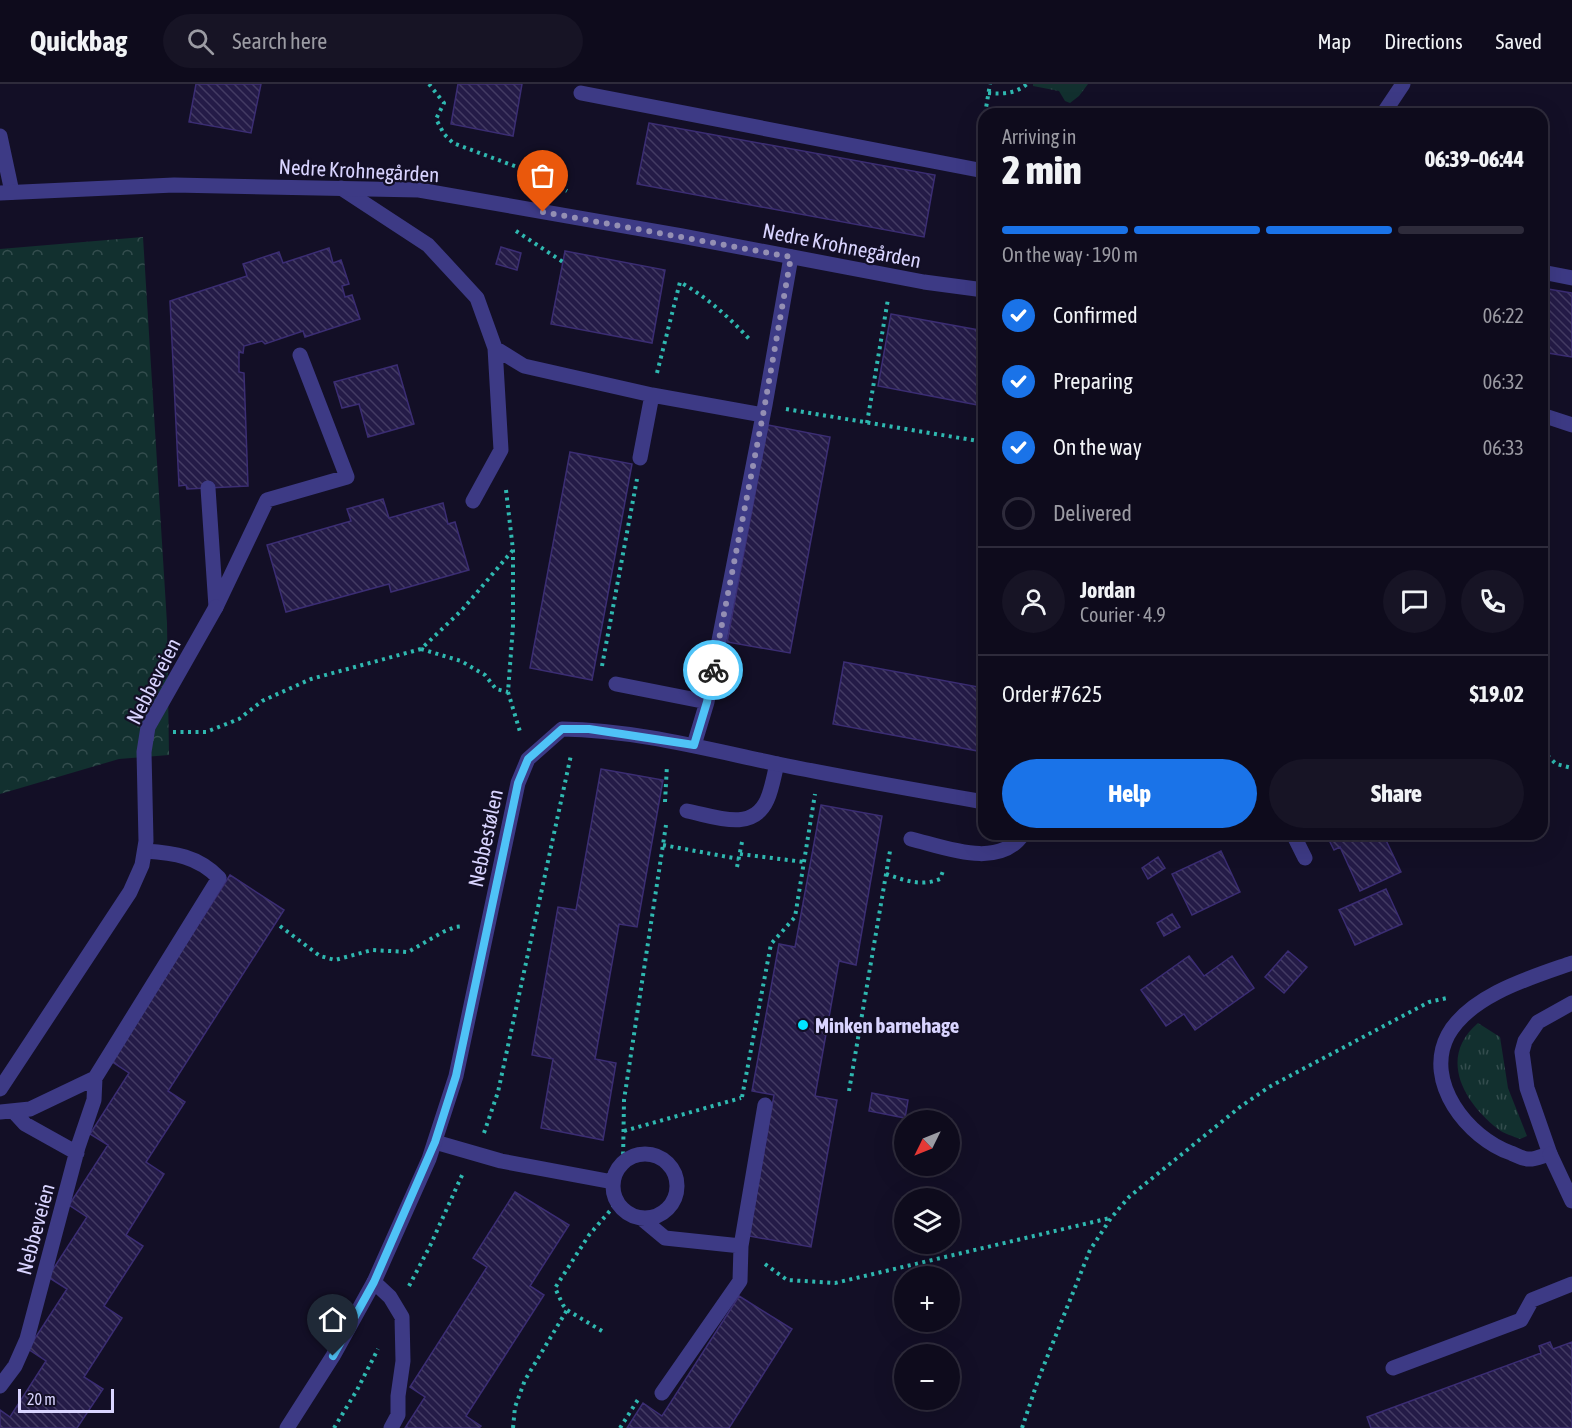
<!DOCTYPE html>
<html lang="en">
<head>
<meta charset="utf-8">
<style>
	:root { --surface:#0e0b1c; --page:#171425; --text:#f1f3f6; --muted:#9b9ba3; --line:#2e2b3b; --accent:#1a73e8 }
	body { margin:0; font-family:"Asap Condensed",sans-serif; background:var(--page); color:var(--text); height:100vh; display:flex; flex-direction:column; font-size:22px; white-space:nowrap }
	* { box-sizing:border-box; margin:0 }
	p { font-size:20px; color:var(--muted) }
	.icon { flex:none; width:33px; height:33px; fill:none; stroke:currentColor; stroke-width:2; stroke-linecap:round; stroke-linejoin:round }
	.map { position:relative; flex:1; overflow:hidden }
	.sheet { position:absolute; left:978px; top:24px; width:570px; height:732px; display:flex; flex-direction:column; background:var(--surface); border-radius:18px; box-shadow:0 6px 24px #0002,0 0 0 2px var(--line) }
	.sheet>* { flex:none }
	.needle { width:39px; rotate:227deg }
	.controls { position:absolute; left:894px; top:1026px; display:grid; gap:12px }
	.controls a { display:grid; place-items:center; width:66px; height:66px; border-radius:50%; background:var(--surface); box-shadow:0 6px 24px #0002,0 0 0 2px var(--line); font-size:30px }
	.scale { position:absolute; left:18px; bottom:15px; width:96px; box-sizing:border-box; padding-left:6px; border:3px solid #d9d4ff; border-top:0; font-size:16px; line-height:21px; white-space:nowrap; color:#d9d4ff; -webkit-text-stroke:4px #130f26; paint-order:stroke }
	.pin { position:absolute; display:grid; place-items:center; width:51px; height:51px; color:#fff; margin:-62px -26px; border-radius:50% 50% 50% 0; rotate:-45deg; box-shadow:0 0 6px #0007 }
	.pin .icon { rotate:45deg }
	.courier { position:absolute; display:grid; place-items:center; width:60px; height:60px; margin:-30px; border:4px solid #4fc3f7; border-radius:50%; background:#fff; color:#222; box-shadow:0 2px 8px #0007 }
	.summary em { font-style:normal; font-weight:800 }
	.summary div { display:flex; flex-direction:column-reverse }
	.summary { display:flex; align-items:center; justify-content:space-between; height:102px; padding:0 24px }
	h1 { font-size:39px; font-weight:800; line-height:45px }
	.bar { display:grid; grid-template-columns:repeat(4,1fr); gap:9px 6px; align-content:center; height:72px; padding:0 24px }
	.bar i { height:8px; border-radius:4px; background:var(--line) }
	.bar .current { background:var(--accent) }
	.bar p { grid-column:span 4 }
	.line { display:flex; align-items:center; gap:15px; padding:0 24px; border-top:2px solid var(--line) }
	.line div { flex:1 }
	.round { display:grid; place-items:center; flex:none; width:63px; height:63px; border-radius:32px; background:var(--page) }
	ol { padding:0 24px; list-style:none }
	li { display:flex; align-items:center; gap:18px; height:66px }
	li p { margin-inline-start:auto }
	li .icon { padding:6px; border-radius:50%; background:var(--accent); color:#fff; stroke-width:4 }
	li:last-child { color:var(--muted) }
	li i { width:33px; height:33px; border:3px solid var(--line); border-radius:50% }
	.action { display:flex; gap:12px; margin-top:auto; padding:12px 24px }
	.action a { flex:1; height:69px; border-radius:36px; background:var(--accent); color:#fff; font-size:24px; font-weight:800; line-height:69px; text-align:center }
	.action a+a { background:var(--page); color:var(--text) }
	header { display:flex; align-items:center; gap:36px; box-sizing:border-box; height:84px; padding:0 30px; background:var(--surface); border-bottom:2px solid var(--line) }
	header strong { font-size:28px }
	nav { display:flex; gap:33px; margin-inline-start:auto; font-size:21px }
	.search { width:420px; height:54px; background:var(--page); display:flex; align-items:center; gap:15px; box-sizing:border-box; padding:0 21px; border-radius:33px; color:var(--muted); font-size:22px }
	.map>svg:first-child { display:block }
	.grass { fill:url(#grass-tufts) }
	.forest { fill:url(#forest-crowns) }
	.building { fill:url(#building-back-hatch); stroke:#3b2d73; stroke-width:1.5 }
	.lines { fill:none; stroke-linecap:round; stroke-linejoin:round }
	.path { stroke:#2fb8b0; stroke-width:4; stroke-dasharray:3 4.5; stroke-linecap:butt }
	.lane { stroke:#3d3a85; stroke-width:15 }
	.street { stroke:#3d3a85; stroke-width:15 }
	.done { stroke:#948fb3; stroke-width:6; stroke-dasharray:0 10.8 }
	.route { stroke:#4fc3f7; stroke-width:8 }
	.poi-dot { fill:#00e5ff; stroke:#130f26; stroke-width:2 }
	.labels { text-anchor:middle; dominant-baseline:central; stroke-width:4.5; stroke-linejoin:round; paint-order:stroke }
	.street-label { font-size:21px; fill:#d9d4ff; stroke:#130f26 }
	.poi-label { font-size:21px; font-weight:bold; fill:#d9d4ff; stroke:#130f26; text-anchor:start }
</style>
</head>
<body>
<header>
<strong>Quickbag</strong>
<div class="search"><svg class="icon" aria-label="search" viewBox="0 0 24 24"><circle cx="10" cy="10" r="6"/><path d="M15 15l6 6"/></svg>Search here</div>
<nav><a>Map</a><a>Directions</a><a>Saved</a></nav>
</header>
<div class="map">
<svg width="1572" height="1344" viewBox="0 0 1572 1344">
	<defs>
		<pattern id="grass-tufts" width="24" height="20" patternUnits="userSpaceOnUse" patternTransform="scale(1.5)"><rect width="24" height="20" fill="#12302f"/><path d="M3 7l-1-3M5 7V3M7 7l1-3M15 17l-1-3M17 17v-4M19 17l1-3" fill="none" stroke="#344d4e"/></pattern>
		<pattern id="forest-crowns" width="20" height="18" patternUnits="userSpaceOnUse" patternTransform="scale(1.5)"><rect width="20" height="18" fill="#12302f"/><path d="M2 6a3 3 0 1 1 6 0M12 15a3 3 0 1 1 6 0" fill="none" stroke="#344d4e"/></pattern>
		<pattern id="building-back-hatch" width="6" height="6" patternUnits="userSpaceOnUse" patternTransform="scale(1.5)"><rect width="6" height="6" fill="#241b47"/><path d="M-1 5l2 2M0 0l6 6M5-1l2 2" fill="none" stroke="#433b63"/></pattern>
	</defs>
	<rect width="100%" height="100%" fill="#130f26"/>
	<path class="grass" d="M 1033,0 L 1088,0 L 1079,12 L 1070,19 L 1065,17 L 1059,7 L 1033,2 Z
		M 1478,939 L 1500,953 L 1508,1004 L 1527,1052 L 1520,1055 C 1513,1052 1504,1050 1498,1045 C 1463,1018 1438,973 1478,939 Z"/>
	<path class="forest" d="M 143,153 L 167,539 L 169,671 L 119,675 L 0,710 L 0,165 Z"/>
	<path class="building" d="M 196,0 L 261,0 L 251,49 L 189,38 Z
		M 458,0 L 522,0 L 513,52 L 451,40 Z
		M 649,39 L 935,91 L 924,153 L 637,100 Z
		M 501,163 L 521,169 L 517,186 L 496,180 Z
		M 329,164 L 333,179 L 341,176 L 349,200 L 342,202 L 345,213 L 352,211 L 360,235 L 305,253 L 303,247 L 265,260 L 262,257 L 244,262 L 243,269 L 239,268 L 239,288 L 244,289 L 248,402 L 187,405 L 186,401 L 179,402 L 170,217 L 247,192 L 243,180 L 279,168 L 283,179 Z
		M 565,167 L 665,186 L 652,259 L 551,240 Z
		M 1542,204 L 1572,209 L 1572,273 L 1542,268 Z
		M 891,230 L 984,247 L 984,289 L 978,321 L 878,302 Z
		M 397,281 L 414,340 L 368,353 L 359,320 L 342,324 L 334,298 Z
		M 768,341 L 830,353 L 790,569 L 727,558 Z
		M 570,368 L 632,380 L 592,596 L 530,584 Z
		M 383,415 L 389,434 L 443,419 L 448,440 L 455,438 L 469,486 L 391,508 L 389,500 L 286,528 L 267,461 L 351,437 L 347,425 Z
		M 844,578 L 984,604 L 984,632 L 978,667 L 833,640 Z
		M 601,685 L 663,696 L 637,843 L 619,840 L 595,975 L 616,979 L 603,1056 L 541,1044 L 553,975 L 532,971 L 558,823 L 576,826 Z
		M 821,721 L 882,732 L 856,881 L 839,877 L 815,1012 L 837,1016 L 811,1163 L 749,1152 L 774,1011 L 752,1007 L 779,860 L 795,863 Z
		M 1326,750 L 1383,750 L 1401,788 L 1360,807 L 1340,763 L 1334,766 Z
		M 1221,767 L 1240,808 L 1192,831 L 1172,790 Z
		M 1158,773 L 1165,784 L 1148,795 L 1142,784 Z
		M 230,791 L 284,826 L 168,1007 L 185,1018 L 146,1078 L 164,1090 L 126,1151 L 143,1162 L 104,1222 L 122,1234 L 84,1293 L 103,1305 L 77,1344 L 0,1344 L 0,1326 L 10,1333 L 46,1277 L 28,1265 L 67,1205 L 48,1193 L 87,1133 L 69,1121 L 108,1061 L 90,1050 L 129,989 L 111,977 Z
		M 1386,805 L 1402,840 L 1355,861 L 1339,826 Z
		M 1172,830 L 1180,843 L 1164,852 L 1157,839 Z
		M 1288,867 L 1307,883 L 1284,909 L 1265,893 Z
		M 1189,872 L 1204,892 L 1232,872 L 1254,904 L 1195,946 L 1184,930 L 1166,942 L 1141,906 Z
		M 872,1009 L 908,1016 L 905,1034 L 869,1027 Z
		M 515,1108 L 569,1141 L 530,1202 L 544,1211 L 466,1332 L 481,1342 L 479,1344 L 405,1344 L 425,1313 L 410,1303 L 487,1183 L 473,1174 Z
		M 739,1212 L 792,1245 L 729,1344 L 627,1344 L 643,1319 L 662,1332 Z
		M 1550,1258 L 1553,1265 L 1572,1258 L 1572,1344 L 1371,1344 L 1367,1333 L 1541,1269 L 1539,1262 Z"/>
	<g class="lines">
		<path class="path" d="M 429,0 L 444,19 L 436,35 L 444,50 L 453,59 L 541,92 L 567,107
			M 988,9 C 1003,10 1015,10 1027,0
			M 985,30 L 990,0
			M 979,62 L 984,33
			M 516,147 L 563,178
			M 657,289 L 680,198 C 708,214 730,234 751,257
			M 786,325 L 984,358
			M 867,339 L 888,215
			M 506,406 L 513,466 L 513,542 L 508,608 L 521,651
			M 421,565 L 461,577 L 485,591 L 496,605 L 508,608
			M 602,582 L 637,395
			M 173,648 L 206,648 L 239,635 L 262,617 L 311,595 L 421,565 L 462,526 L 513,466
			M 1542,666 L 1556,680 L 1572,684
			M 665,718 L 667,681
			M 663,761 L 739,775
			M 740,770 L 804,778
			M 737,783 L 742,758
			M 886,790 C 904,796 921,803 940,795 L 943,787
			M 280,842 L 320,872 L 335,876 L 372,866 L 408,868 L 443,848 L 455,843 L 464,842
			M 849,1007 L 890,767
			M 742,1013 L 771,860 L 795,833 L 815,710
			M 624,1047 L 741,1014
			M 484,1049 L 498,1008 L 571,671
			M 623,1078 L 624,1016 L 666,741
			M 765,1180 L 787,1196 L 835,1199 L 1110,1134
			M 409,1202 L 430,1162 L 463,1089
			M 602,1247 L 567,1226 L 563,1221 L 555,1204 L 589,1151 L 615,1121
			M 334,1344 L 357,1306 L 378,1265
			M 513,1344 L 515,1323 L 525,1296 L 567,1226
			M 620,1344 L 639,1314
			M 1022,1344 L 1038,1296 L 1090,1166 L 1111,1134 L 1129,1113 L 1240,1023 L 1269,1003 L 1429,918 L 1447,914"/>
		<path class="lane" d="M 581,9 L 984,87
			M 0,52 L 12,108
			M 341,104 L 428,161 L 477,214 L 495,264 L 501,366 L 473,417
			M 1542,188 L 1572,194
			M 495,264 L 524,282 L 652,311 L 763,331
			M 640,374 L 652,311
			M 208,404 L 216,523
			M 216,523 L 267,416 L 347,393 L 300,271
			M 616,600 L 707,618
			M 694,661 L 707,618 L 765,321 L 791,173
			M 687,727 C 714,732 752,749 767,716 C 772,705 774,691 777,680
			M 1293,750 L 1305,774
			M 911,755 C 944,763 999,786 1023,750
			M 1572,879 C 1532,893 1470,911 1448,951 C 1423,998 1468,1054 1511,1069 C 1516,1071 1523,1075 1528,1075 C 1535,1076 1544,1071 1550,1070 L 1527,1004 L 1522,968 L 1525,957 L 1538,938 L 1572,919
			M 95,994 L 219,794 C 198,772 174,769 145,767
			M 0,1028 L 30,1025 L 95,994 L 94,1016 L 78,1063 L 27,1255 L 15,1282 L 0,1302
			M 14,1028 L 25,1040 L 77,1069
			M 435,1058 L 501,1077 L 613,1098
			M613 1102a32 32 0 1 1 64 0a32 32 0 1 1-64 0Z
			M 641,1134 L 665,1154 L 741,1162
			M 374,1198 L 390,1213 L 402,1233 L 403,1277 L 398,1312 L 398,1331 L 391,1344
			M 1393,1284 L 1521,1236 L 1532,1216 L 1572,1200
			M 662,1309 L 740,1197 L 741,1162 L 765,1021"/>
		<path class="street" d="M 1383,30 L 1403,0
			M 0,109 L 174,101 L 419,106 L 682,152 L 924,198 L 984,206
			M 1542,331 L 1572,341
			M 0,1005 L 130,808 L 142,781 L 146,757 L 144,668 L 148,643 L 216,523
			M 1550,1070 L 1572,1117
			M 287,1344 L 333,1272 L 374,1198 L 429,1075 L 456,992 L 518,699 L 528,675 L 562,645 C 635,646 706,665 778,680 C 846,694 915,706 984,718"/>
	</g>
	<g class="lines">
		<path class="done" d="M 543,128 L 791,173 L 763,331 L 713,586"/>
		<path class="route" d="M 333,1272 L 374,1198 L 435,1058 L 456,992 L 518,699 L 528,675 L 562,645 L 589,645 L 694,661 L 707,618 L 713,586"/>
	</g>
	<circle class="poi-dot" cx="803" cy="941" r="6"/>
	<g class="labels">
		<g class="street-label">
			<text transform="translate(359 86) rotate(3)">Nedre Krohnegården</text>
			<text transform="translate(842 161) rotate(11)">Nedre Krohnegården</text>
			<text transform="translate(153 597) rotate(-63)">Nebbeveien</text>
			<text transform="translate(485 754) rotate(-78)">Nebbestølen</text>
			<text transform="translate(35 1145) rotate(-75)">Nebbeveien</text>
		</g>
		<g class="poi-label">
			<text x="815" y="941">Minken barnehage</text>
		</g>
	</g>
</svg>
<div class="controls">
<a><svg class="needle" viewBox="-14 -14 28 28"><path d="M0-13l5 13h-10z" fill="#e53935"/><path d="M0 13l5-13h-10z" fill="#9b9ba3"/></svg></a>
<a><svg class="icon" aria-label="layers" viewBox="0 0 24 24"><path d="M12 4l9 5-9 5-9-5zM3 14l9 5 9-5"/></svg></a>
<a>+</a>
<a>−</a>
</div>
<div class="scale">20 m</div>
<div class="pin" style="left:543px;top:128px;background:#ea580c"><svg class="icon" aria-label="bag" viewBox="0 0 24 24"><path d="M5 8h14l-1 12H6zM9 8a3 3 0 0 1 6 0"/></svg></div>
<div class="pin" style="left:333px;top:1272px;background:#1f2937"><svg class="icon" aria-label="home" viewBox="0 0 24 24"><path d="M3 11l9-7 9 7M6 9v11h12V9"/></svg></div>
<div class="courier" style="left:713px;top:586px"><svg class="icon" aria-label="bike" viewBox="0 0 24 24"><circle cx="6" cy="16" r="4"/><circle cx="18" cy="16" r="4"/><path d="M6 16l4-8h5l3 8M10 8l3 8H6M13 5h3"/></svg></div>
<section class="sheet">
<div class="summary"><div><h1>2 min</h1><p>Arriving in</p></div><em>06:39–06:44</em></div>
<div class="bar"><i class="current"></i><i class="current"></i><i class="current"></i><i></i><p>On the way · 190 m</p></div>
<ol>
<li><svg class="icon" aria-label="check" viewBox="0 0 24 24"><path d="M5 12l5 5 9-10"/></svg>Confirmed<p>06:22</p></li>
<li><svg class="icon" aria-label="check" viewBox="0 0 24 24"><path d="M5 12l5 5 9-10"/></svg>Preparing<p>06:32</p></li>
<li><svg class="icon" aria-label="check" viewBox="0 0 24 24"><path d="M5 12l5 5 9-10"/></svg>On the way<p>06:33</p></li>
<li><i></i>Delivered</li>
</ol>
<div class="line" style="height:108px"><a class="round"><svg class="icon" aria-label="person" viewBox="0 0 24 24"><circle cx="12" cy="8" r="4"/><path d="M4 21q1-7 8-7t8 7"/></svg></a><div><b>Jordan</b><p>Courier · 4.9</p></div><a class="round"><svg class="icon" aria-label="chat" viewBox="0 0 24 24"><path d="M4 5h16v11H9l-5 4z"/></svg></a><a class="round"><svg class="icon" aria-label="phone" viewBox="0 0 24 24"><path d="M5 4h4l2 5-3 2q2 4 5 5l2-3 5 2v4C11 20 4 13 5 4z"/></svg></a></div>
<div class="line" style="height:78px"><div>Order #7625</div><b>$19.02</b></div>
<div class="action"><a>Help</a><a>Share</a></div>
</section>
</div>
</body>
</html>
